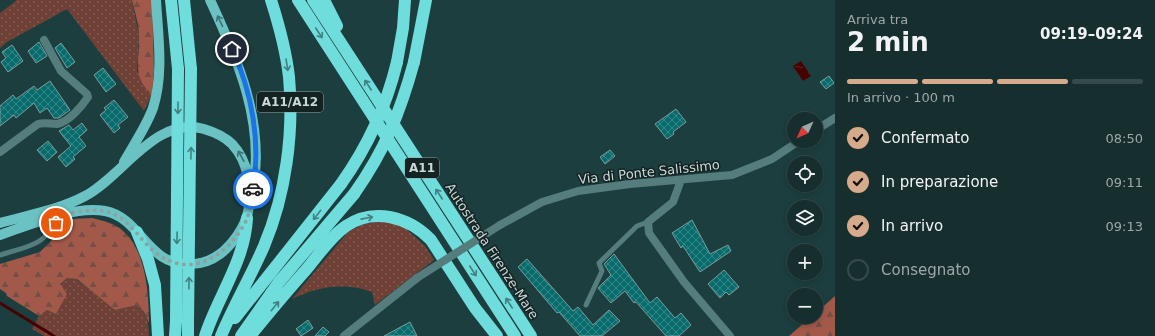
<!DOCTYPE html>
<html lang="it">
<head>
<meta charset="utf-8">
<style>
	:root { --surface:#162e2e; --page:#233a3a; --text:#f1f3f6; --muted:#9ea8aa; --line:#354a4a; --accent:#d6ab8b }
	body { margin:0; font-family:"DejaVu Sans",sans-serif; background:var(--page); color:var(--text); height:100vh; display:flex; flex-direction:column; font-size:15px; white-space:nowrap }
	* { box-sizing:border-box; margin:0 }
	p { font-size:13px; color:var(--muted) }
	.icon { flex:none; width:22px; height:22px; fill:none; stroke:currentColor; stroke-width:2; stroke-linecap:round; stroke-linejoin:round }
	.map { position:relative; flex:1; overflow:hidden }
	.panel { display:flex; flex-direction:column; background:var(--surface); width:320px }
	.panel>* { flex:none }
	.needle { width:26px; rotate:225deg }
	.buttons { position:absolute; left:787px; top:112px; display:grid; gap:8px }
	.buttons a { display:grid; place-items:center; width:36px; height:36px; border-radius:50%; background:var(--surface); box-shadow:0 2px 6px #0003,0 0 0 1px var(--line); font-size:20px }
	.pin { position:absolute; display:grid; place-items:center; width:34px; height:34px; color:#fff; margin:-17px; border:2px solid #fff; border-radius:50%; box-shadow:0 1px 4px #0007 }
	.courier { position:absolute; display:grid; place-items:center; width:40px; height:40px; margin:-20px; border:3px solid #1a73e8; border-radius:50%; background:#fff; color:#222; box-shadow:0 1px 5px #0007 }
	.headline em { font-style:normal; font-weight:800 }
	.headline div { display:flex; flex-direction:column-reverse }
	.headline { display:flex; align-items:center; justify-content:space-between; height:68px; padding:0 12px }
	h1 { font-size:26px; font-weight:800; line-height:30px }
	.bar { display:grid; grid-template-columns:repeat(4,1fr); gap:6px 4px; align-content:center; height:48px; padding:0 12px }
	.bar i { height:5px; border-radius:3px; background:var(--line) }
	.bar .active { background:var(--accent) }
	.bar p { grid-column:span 4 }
	ol { padding:0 12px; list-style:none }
	li { display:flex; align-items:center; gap:12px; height:44px }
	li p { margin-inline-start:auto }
	li .icon { padding:4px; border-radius:50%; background:var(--accent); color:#111; stroke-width:4 }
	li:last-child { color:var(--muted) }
	li i { width:22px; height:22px; border:2px solid var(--line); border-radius:50% }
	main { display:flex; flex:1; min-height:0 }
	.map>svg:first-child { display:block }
	.grass { fill:url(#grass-dots) }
	.forest { fill:url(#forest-firs) }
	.water { fill:url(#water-ripples) }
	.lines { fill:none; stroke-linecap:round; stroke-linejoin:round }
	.stream { stroke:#460200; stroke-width:3 }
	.building { fill:url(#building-cross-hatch); stroke:#799c9c }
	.service { stroke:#557d7d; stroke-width:5 }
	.minor { stroke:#557d7d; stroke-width:8 }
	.primary { stroke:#6ac2c2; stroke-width:10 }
	.motorway { stroke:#70dddd; stroke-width:12 }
	.minor-bridge { stroke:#557d7d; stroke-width:8 }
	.motorway-bridge { stroke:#70dddd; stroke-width:12 }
	.oneway { stroke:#3f7272 }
	.oneway2 { stroke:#428080 }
	.done { stroke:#8ca3a2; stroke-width:4; stroke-dasharray:0 7.2 }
	.route { stroke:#1a73e8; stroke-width:5 }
	.labels { text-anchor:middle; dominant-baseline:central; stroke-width:3; stroke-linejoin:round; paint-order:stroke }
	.shield { fill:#142222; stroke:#91a2a1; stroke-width:1 }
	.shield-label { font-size:12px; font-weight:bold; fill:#c7d9d8 }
	.street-label { font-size:13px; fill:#c7d9d8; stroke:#142222 }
</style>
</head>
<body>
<main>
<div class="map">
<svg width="835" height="336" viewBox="0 0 835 336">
	<defs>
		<pattern id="grass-dots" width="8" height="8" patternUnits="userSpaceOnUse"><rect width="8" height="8" fill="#6f4035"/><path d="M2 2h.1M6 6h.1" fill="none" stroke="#825b52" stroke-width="1.8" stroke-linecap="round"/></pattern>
		<pattern id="forest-firs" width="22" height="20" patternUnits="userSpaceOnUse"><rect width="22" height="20" fill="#a3594a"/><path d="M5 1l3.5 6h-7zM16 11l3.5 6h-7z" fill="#754e46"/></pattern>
		<pattern id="water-ripples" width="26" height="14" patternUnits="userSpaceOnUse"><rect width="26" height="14" fill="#460200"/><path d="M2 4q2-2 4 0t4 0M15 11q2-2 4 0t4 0" fill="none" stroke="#5f2624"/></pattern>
		<pattern id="building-cross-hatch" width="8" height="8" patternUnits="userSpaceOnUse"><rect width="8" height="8" fill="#086c6c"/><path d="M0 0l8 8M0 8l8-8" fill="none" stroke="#368787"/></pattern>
	</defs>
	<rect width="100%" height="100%" fill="#1d3e3e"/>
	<path class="grass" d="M 17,0 L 132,0 L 139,36 L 137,71 L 152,94 L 144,111 L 67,9 L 7,42 L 0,48 L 0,13 Z
		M 385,221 L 404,227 L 425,246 L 434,260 L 375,305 L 372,292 C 345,282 318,286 292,299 L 348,232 L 363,224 Z
		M 67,278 L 76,279 L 117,310 L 138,305 C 147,315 149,323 149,336 L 44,336 L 32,329 L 39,316 L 47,310 L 56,314 L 60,284 Z"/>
	<path class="forest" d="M 132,0 L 152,0 L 154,70 L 152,94 C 131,77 140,59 139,37 C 139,25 135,12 132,0 Z
		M 92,218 C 103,221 115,223 123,231 C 146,250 149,295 149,323 L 144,312 L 138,305 L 115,310 L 77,279 L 67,278 L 60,284 L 67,294 L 56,314 L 47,310 L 39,316 L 7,296 L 6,293 L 0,289 L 0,264 L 40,252 L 73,219 Z
		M 835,296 L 835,336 L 789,336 L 811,317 L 816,317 L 816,313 Z"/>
	<path class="water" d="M 801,61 L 811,76 L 803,81 L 793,66 Z"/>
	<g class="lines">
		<path class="stream" d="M 0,303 L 54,336"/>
	</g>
	<path class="building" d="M 39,42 L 47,56 L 36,63 L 28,51 Z
		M 61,43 L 75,62 L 67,68 L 55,48 Z
		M 12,45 L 23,61 L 8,72 L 1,62 L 6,58 L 2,52 Z
		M 103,68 L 116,84 L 106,92 L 94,75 Z
		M 829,76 L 834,83 L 826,89 L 820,82 Z
		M 50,81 L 70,110 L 59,118 L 54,118 L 47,108 L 40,113 L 34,103 L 16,118 L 14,115 L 0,126 L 0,106 L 13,95 L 16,99 L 34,86 L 37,90 Z
		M 114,100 L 128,117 L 118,125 L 120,128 L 114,133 L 100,115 L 106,110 L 104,108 Z
		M 676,109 L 686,122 L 673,132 L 674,134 L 667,139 L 655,124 Z
		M 82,123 L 87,130 L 79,137 L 86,146 L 73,157 L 75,159 L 66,167 L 58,157 L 71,146 L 59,131 L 69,125 L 73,130 Z
		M 48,141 L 57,152 L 47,161 L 37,150 Z
		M 610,150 L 615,156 L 605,164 L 600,157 Z
		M 692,220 L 710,254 L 728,245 L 731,251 L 700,272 L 683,246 L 681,248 L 672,233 Z
		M 614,254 L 650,303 L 657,297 L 675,318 L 681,313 L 691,325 L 679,336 L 666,336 L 636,302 L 634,303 L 625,291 L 611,303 L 598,288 L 611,275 L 604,264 Z
		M 527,259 L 573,311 L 578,307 L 593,325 L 609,310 L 620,321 L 602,336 L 580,336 L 559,312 L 557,313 L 518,267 Z
		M 724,270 L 739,287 L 729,295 L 726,292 L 720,298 L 708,284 Z
		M 308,320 L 313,328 L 301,336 L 296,329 Z
		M 410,322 L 417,336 L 384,336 Z
		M 323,327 L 329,332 L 325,336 L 315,336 Z"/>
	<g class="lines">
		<path class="service" d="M 0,255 C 29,246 45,246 60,216
			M 586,305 L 602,271 L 599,263 L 637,226 L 648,222"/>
		<path class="minor" d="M 816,130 L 835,118
			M 0,152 L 38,124 C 45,122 50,124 57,124 C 69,122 82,106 88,97 L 87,94 L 61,71 L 44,40
			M 681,180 L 673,202 L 648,222 L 649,233 L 684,282 L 730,336
			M 500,225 L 542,202 L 578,191 L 630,184 L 732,175 L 772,159 L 799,141
			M 344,336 L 417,278"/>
		<path class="primary" d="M 210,0 C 238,60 265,122 253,190
			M 124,162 C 134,144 146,127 153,108 C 164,73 158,36 156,0
			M 0,223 C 28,215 59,210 85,196 C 123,176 156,115 204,129 C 214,132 224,136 232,144 C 248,161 253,189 248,212 C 245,227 232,245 220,254 C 212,260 201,264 191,264 C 147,267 142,218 105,211 C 75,205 29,225 0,235"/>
		<path class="motorway" d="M 171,0 L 178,69
			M 184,0 L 191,69
			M 298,0 L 515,336
			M 313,0 L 531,336
			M 324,0 L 337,26
			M 397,62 L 403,28 L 405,0
			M 414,62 L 426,0
			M 137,232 L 148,259 L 155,285 L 158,336
			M 235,318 L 341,184
			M 175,336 L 176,321
			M 188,336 L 188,322
			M 205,336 C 218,296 245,261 247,218
			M 221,336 C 234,305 251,276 264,246 C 286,194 294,132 289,77 C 286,51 279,25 271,0
			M 241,336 L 279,282 L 354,194
			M 250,336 C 268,314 286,292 305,271 C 318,256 330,237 346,226 C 374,207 409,217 431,240 L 475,308 L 497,336"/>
		<path class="minor-bridge" d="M 417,278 L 500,225"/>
		<path class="motorway-bridge" d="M 341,184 C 368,146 386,108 397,62
			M 354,194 C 385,150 400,113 414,62
			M 176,321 L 178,69
			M 188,322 L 191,69"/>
	</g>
	<defs><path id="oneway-shaft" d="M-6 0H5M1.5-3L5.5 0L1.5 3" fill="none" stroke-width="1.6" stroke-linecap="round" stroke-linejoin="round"/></defs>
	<g class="oneway">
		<use href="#oneway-shaft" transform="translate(220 21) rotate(-115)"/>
		<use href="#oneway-shaft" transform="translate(241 156) rotate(-119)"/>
	</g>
	<g class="oneway2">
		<use href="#oneway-shaft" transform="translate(319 33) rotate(57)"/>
		<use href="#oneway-shaft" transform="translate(287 65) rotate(81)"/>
		<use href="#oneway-shaft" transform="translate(368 85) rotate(-123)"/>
		<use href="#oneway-shaft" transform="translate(178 108) rotate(90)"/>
		<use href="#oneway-shaft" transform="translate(191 153) rotate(-89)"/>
		<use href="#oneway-shaft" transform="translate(439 194) rotate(-123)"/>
		<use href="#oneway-shaft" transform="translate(317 215) rotate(129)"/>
		<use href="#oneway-shaft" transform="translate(367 218) rotate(-11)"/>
		<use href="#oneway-shaft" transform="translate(177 238) rotate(91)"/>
		<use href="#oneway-shaft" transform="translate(473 271) rotate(57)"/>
		<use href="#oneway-shaft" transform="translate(189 283) rotate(-89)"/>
		<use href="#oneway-shaft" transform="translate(509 303) rotate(-123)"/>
		<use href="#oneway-shaft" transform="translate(275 306) rotate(-51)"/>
	</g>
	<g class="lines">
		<path class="done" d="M 56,223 L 60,216 C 76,211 98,207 114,214 C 134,224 141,243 159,255 C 194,280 231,252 247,219 C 250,210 251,198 253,189"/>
		<path class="route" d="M 232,49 C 252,92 261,142 253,189"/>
	</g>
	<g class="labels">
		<g class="shield">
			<rect x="257" y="92" width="66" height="20" rx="3"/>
			<rect x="405" y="158" width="34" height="20" rx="3"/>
		</g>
		<g class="shield-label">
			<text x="290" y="102">A11/A12</text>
			<text x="422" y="168">A11</text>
		</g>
		<g class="street-label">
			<text transform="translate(649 172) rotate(-6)">Via di Ponte Salissimo</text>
			<text transform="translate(492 251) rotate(57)">Autostrada Firenze-Mare</text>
		</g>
	</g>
</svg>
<div class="buttons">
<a><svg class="needle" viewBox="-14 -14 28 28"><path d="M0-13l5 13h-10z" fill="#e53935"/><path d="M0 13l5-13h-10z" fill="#9ea8aa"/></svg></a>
<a><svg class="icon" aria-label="locate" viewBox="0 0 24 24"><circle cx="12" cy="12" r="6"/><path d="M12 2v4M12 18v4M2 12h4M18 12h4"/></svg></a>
<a><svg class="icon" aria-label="layers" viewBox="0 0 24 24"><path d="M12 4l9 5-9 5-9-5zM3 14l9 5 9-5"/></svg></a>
<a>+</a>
<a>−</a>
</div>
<div class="pin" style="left:56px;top:223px;background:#ea580c"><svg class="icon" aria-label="bag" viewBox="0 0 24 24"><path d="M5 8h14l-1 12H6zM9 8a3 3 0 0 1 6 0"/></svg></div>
<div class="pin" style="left:232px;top:49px;background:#1f2937"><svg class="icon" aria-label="home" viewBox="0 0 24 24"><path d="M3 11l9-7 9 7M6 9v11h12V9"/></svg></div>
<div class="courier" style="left:253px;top:189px"><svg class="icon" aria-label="car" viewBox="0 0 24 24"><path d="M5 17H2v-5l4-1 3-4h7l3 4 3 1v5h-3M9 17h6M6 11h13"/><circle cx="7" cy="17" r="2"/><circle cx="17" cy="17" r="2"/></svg></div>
</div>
<section class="panel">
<div class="headline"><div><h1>2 min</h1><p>Arriva tra</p></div><em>09:19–09:24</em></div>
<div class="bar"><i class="active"></i><i class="active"></i><i class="active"></i><i></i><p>In arrivo · 100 m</p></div>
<ol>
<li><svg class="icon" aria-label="check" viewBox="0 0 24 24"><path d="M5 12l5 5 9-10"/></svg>Confermato<p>08:50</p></li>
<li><svg class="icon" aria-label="check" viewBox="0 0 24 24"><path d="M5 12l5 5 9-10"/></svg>In preparazione<p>09:11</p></li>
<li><svg class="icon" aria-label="check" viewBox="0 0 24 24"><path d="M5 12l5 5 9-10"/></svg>In arrivo<p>09:13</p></li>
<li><i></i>Consegnato</li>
</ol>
</section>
</main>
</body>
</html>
